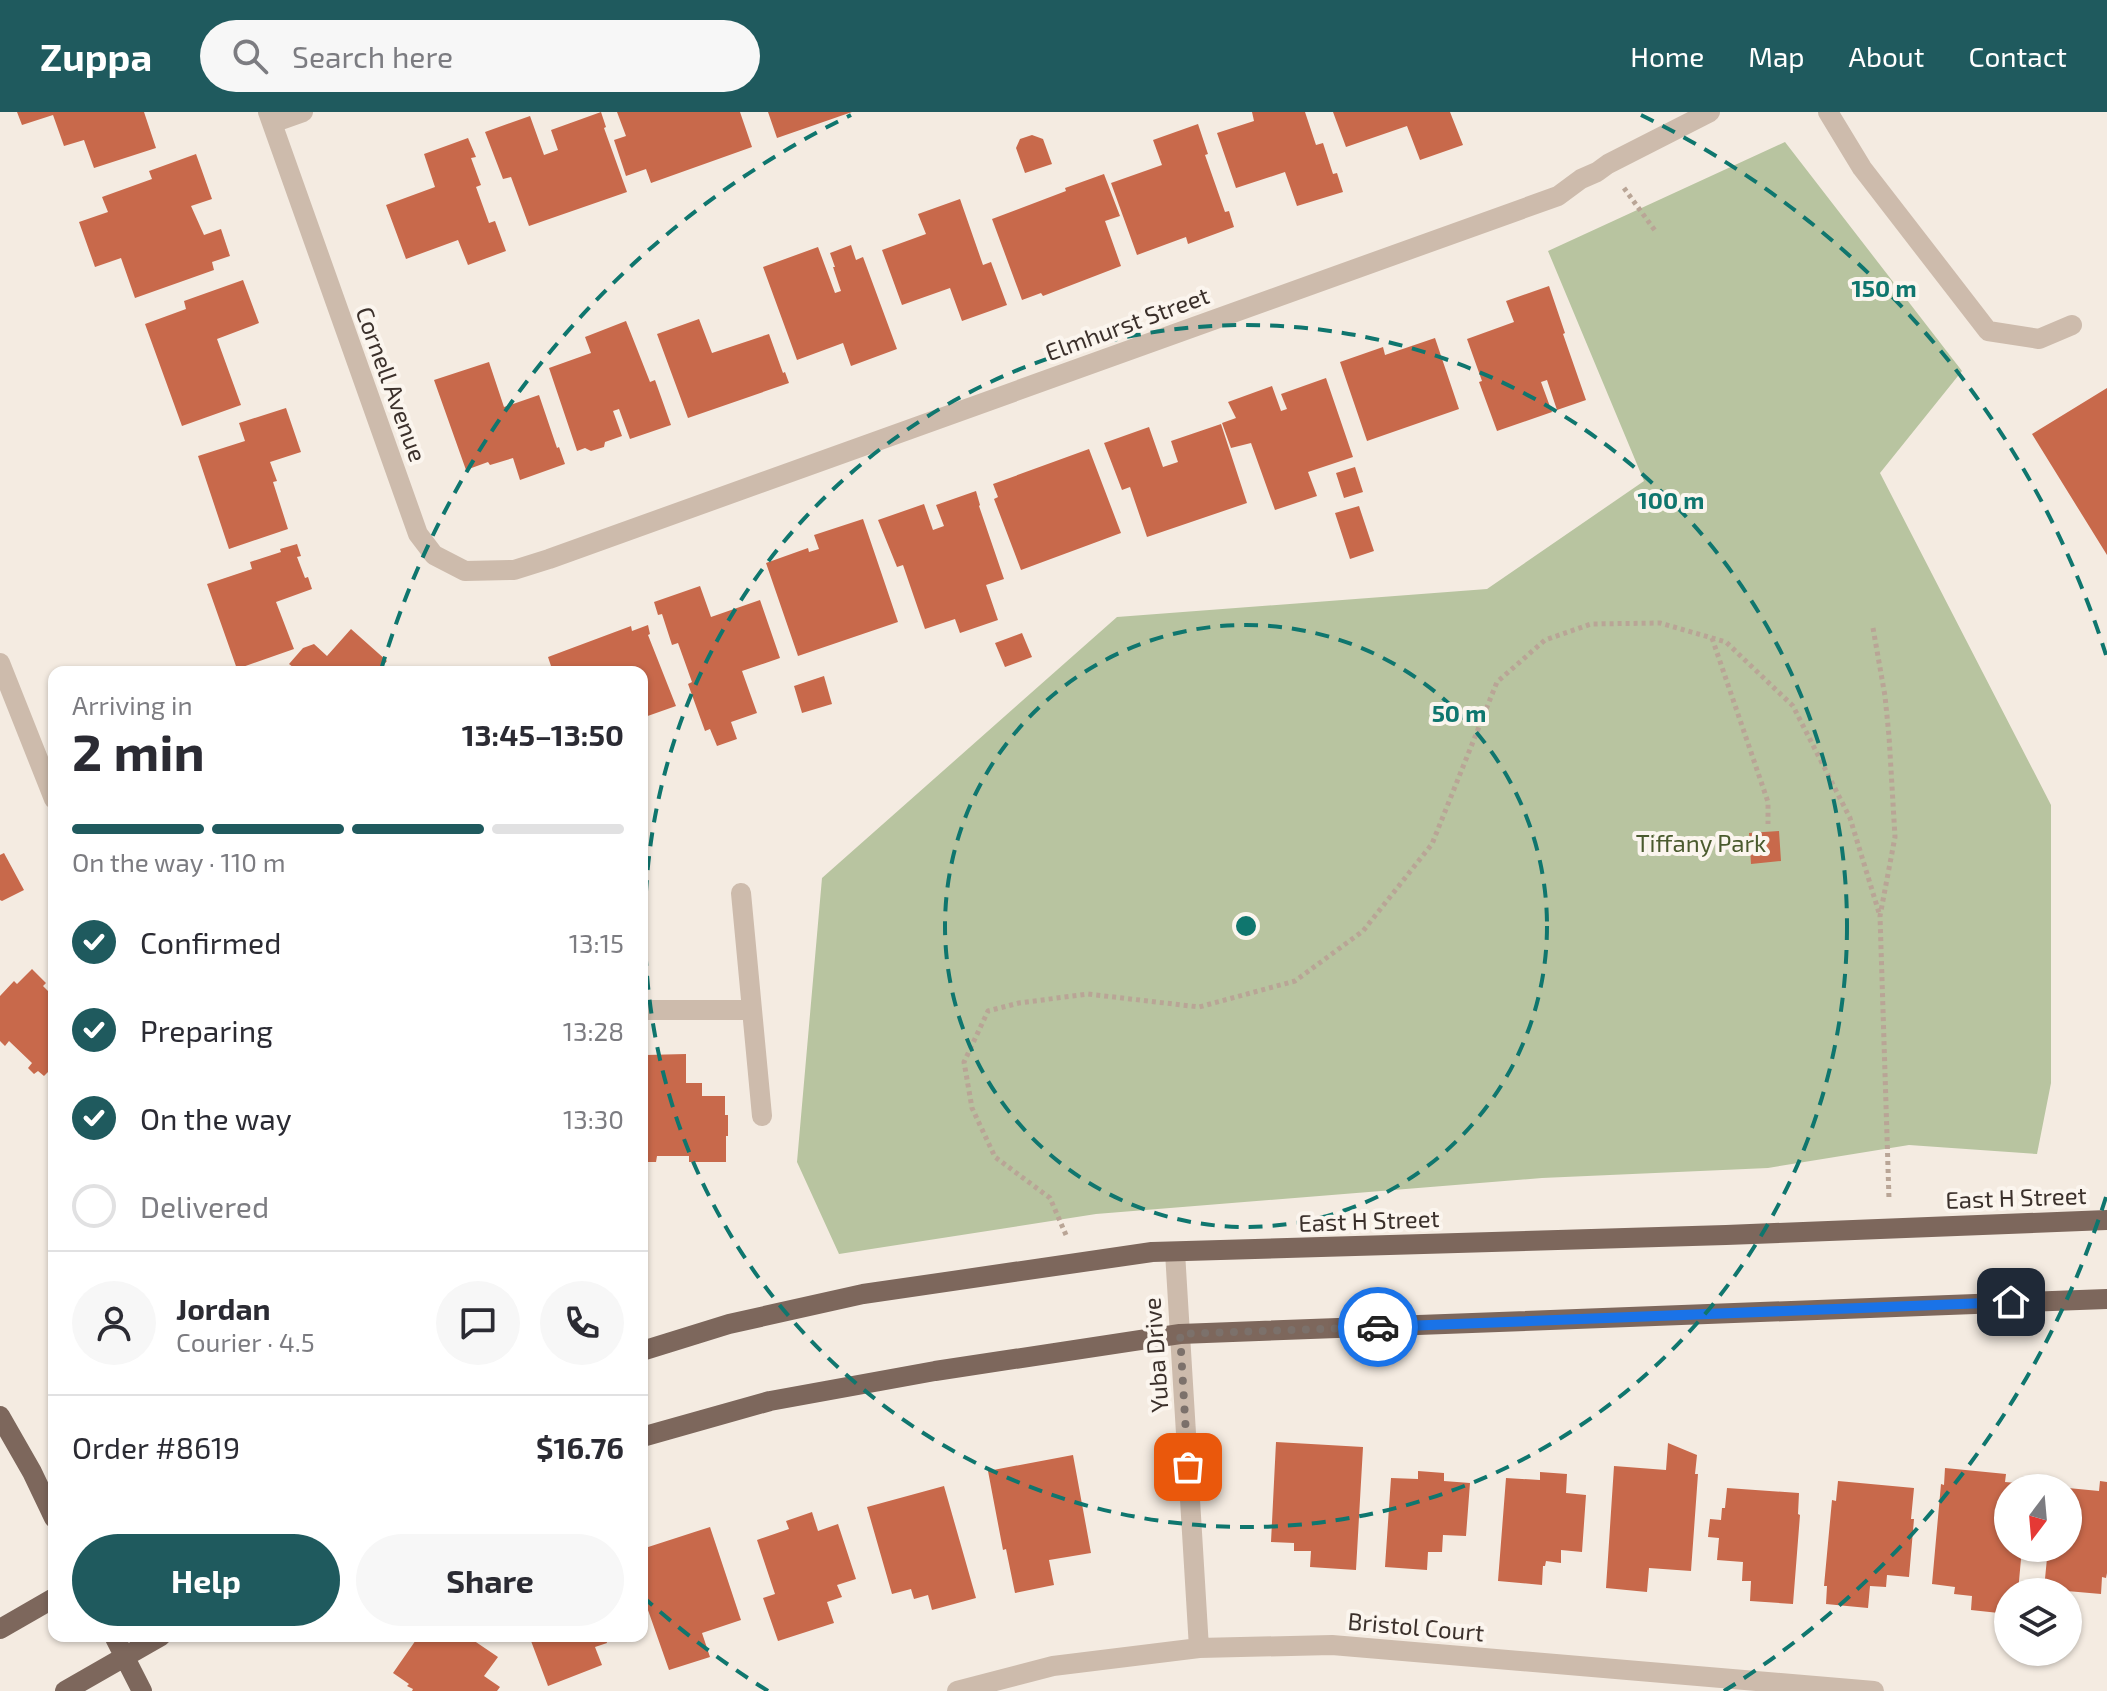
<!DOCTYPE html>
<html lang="en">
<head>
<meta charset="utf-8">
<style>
	:root { --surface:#fff; --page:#f7f7f7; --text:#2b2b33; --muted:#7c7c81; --line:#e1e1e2; --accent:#1f5a5e }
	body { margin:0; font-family:"Exo 2",sans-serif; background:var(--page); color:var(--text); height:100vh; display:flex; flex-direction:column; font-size:30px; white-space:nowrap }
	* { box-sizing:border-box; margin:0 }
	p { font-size:26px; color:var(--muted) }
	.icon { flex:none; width:44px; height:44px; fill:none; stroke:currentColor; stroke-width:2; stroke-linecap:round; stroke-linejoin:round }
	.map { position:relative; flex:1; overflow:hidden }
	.drawer { position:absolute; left:48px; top:554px; width:600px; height:976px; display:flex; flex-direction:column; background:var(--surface); border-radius:16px; box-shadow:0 2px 6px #0004 }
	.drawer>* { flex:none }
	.needle { width:52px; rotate:196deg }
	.fabs { position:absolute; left:1994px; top:1362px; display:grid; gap:16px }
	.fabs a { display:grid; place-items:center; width:88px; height:88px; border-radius:50%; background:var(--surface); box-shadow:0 2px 6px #0004; font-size:40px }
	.pin { position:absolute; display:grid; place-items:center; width:68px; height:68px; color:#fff; margin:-34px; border-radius:16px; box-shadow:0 4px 12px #0006 }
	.courier { position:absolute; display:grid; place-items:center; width:80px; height:80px; margin:-40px; border:6px solid #1a73e8; border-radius:50%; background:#fff; color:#222; box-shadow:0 2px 10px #0007 }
	.overview em { font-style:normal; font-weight:700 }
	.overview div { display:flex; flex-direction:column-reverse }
	.overview { display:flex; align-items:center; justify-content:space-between; height:136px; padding:0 24px }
	h1 { font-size:52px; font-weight:700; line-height:60px }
	.bar { display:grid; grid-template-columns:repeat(4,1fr); gap:12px 8px; align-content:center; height:96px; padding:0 24px }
	.bar i { height:10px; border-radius:6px; background:var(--line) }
	.bar .on { background:var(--accent) }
	.bar p { grid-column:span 4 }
	.line { display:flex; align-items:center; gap:20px; padding:0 24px; border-top:2px solid var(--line) }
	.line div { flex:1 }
	.round { display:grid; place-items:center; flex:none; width:84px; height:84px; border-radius:42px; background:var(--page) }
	ol { padding:0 24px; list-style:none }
	li { display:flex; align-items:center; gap:24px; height:88px }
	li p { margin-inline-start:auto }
	li .icon { padding:8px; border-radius:50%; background:var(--accent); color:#fff; stroke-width:4 }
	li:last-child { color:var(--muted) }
	li i { width:44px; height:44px; border:4px solid var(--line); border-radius:50% }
	.cta { display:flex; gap:16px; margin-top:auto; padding:16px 24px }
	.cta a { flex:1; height:92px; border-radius:48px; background:var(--accent); color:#fff; font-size:32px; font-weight:700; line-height:92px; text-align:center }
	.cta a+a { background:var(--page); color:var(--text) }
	header { display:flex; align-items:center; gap:48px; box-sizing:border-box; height:112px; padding:0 40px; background:var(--accent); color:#fff }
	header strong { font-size:38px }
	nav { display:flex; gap:44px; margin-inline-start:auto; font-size:28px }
	.search { width:560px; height:72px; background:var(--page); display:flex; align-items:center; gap:20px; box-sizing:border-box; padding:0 28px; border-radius:44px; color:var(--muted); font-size:30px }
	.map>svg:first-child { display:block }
	.green { fill:#b8c4a0 }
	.building { fill:#c8694b }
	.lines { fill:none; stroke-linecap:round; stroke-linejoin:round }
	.path { stroke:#b9a596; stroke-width:5; stroke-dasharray:4 4; stroke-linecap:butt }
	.minor { stroke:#cdbbac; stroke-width:20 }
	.major { stroke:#7d675c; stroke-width:20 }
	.done { stroke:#7c716b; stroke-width:8; stroke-dasharray:0 14.4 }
	.route { stroke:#1a73e8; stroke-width:10 }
	.ring { fill:none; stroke:#0f766e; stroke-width:4; stroke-dasharray:14 10 }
	.labels { text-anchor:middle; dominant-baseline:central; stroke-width:8; stroke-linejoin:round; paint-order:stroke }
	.street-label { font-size:24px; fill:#3b302b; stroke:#fbf5ee }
	.park-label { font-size:24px; fill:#4a5a2e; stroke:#fbf5ee }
	.centre { fill:#0f766e; stroke:#fbf5ee; stroke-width:4 }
	.ring-label { font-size:24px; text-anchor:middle; font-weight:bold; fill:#0f766e; stroke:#fbf5ee; stroke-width:8; stroke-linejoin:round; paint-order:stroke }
</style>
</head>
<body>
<header>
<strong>Zuppa</strong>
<div class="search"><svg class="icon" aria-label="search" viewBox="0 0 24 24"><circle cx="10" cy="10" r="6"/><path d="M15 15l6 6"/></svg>Search here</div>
<nav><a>Home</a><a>Map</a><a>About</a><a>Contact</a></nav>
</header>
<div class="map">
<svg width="2107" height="1579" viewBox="0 0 2107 1579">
	<rect width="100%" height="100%" fill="#f4ebe1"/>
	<path class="green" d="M 1785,30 L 1962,259 L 1880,361 L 2051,693 L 2051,971 L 2037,1042 L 1909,1033 L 1768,1056 L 1542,1066 L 1096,1102 L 839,1142 L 797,1050 L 822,766 L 1117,505 L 1487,477 L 1644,369 L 1548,139 Z"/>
	<path class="building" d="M 17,0 L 144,0 L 156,36 L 94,56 L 84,28 L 64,34 L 53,3 L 22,13 Z
		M 601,0 L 606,15 L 604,16 L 627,80 L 529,114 L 511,65 L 503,67 L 485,20 L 530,4 L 544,43 L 558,38 L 551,18 Z
		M 617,0 L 740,0 L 752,35 L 651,71 L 646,57 L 626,64 L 614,28 L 626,24 Z
		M 768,0 L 852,0 L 777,26 Z
		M 1252,0 L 1305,0 L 1316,33 L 1323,31 L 1333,62 L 1337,61 L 1343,80 L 1297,94 L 1285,60 L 1236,76 L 1217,21 L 1254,9 Z
		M 1333,0 L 1450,0 L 1463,33 L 1420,48 L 1407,14 L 1346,35 Z
		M 1198,12 L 1208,42 L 1205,43 L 1225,100 L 1229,99 L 1234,115 L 1188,132 L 1186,125 L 1137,143 L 1111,71 L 1162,53 L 1153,28 Z
		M 1032,23 L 1043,27 L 1052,52 L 1025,61 L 1016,36 L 1020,27 Z
		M 468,26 L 476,45 L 471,46 L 481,73 L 476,75 L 489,111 L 495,109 L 506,139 L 468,153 L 458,128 L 406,147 L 386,93 L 435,75 L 424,42 Z
		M 196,42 L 212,87 L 191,94 L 204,123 L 221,117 L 230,144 L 212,150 L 214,158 L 135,186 L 121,146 L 95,155 L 79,110 L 108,100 L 102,85 L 152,67 L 149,59 Z
		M 1104,62 L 1120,104 L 1105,109 L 1121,154 L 1043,184 L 1041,181 L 1022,188 L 992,107 L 1066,79 L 1065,76 Z
		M 960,87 L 983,153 L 991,150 L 1007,193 L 962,209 L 950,176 L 902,193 L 882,138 L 926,122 L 918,102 Z
		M 851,133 L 856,148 L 863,145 L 897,237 L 851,254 L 843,231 L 797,248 L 763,155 L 818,135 L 835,181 L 841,179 L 833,155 L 835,155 L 830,141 Z
		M 243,168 L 259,211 L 217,227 L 241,293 L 182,314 L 145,212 L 186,197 L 184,189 Z
		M 1549,174 L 1565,221 L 1563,222 L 1586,288 L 1557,298 L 1547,268 L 1541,270 L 1552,300 L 1497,319 L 1479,270 L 1482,269 L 1467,227 L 1514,210 L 1506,189 Z
		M 699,207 L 712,241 L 769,222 L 783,261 L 785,260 L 789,271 L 688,306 L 657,222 Z
		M 626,209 L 650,270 L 655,268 L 671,313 L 630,327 L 619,297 L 613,299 L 622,324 L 605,330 L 604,335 L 591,339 L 585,336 L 577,339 L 549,256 L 591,241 L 585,225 Z
		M 1435,226 L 1459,297 L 1367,329 L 1340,250 L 1383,235 L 1385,243 Z
		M 489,250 L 504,295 L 539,283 L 557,336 L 559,335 L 565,352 L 520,368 L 513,346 L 490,353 L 488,350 L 466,358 L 434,268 Z
		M 1326,266 L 1353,345 L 1308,360 L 1317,384 L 1275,398 L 1251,331 L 1231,336 L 1222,311 L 1236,306 L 1228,290 L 1272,274 L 1281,299 L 1287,297 L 1281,282 Z
		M 2107,276 L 2107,443 L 2032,322 Z
		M 286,296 L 301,340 L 270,350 L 277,369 L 273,370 L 288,417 L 229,437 L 198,344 L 245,329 L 239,311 Z
		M 1221,312 L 1247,391 L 1147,425 L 1130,375 L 1122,378 L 1104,331 L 1149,315 L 1163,355 L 1178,350 L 1171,329 Z
		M 1089,337 L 1121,421 L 1021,458 L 994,387 L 998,385 L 993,372 Z
		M 1355,355 L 1363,380 L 1344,386 L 1336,361 Z
		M 976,379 L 980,393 L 979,394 L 1004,467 L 986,473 L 998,508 L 960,521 L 955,507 L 925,517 L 903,453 L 897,455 L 878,408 L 924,392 L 933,418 L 944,414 L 936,393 Z
		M 1359,394 L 1374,439 L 1350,447 L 1335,401 Z
		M 863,407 L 898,510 L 798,544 L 766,451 L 808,436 L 809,440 L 819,437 L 814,423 Z
		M 297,432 L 301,444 L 297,445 L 305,466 L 308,465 L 312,477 L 276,490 L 294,537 L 237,557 L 207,472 L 252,457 L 250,450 L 281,440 L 280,437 Z
		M 700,474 L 711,505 L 760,488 L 780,546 L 742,559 L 757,601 L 731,610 L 737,627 L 717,634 L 710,617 L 705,619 L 688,572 L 692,570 L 678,531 L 672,533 L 662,502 L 658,503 L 654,490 Z
		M 648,513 L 650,522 L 648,523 L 676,594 L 642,606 L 642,560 L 553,560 L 548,545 L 631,514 L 632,519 Z
		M 351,517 L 387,549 L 377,560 L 299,560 L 289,552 L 303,536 L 314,532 L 327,544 Z
		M 1022,521 L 1032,545 L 1005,555 L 995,531 Z
		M 824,564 L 832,592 L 802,601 L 794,574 Z
		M 1779,719 L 1781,749 L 1751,752 L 1749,721 Z
		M 4,741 L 24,778 L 2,789 L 0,788 L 0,743 Z
		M 32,857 L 46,871 L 43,874 L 54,885 L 54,966 L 48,960 L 44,964 L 38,959 L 34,962 L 28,956 L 32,951 L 9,929 L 5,934 L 0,929 L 0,884 L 14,869 L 17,872 Z
		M 642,937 L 646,937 L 646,943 L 686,942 L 686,971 L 702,971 L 702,984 L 725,984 L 725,1003 L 728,1003 L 728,1024 L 726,1024 L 726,1050 L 689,1050 L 689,1044 L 657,1044 L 656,1050 L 648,1050 L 647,1045 L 642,1045 Z
		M 1276,1330 L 1363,1335 L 1356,1458 L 1310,1455 L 1311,1439 L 1294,1439 L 1294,1431 L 1271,1430 Z
		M 1668,1331 L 1697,1343 L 1695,1362 L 1698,1362 L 1691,1459 L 1649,1456 L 1647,1480 L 1606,1476 L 1614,1354 L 1666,1358 Z
		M 1073,1343 L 1091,1441 L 1049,1448 L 1054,1473 L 1015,1481 L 1006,1437 L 1003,1438 L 988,1359 Z
		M 1945,1356 L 2006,1362 L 2005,1370 L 2017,1371 L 2017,1376 L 2008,1376 L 2008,1436 L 2022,1436 L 2018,1480 L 2008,1480 L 2008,1502 L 1971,1498 L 1972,1484 L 1954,1482 L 1955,1475 L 1932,1472 L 1941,1372 L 1944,1373 Z
		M 1418,1359 L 1444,1361 L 1444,1369 L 1470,1371 L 1466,1424 L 1443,1423 L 1442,1440 L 1428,1440 L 1427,1458 L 1385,1455 L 1391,1366 L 1418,1367 Z
		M 1540,1360 L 1567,1362 L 1566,1381 L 1586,1383 L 1582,1440 L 1561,1438 L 1561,1451 L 1546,1449 L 1545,1454 L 1543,1454 L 1542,1473 L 1498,1469 L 1506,1366 L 1540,1368 Z
		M 1838,1369 L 1914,1376 L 1911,1407 L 1914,1407 L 1909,1465 L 1887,1463 L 1886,1475 L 1870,1474 L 1868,1496 L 1826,1492 L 1827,1474 L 1824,1474 L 1832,1388 L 1836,1389 Z
		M 2100,1369 L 2107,1370 L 2107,1461 L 2106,1466 L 2102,1465 L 2101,1482 L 2044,1477 L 2048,1436 L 2068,1436 L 2068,1376 L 2099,1379 Z
		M 944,1374 L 976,1486 L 932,1498 L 928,1483 L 914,1487 L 911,1477 L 892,1482 L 867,1395 Z
		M 1727,1376 L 1799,1381 L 1798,1402 L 1800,1403 L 1793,1492 L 1750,1489 L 1751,1469 L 1742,1469 L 1743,1450 L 1717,1448 L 1719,1426 L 1708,1425 L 1710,1407 L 1721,1408 L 1722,1396 L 1725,1396 Z
		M 812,1400 L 818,1419 L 838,1412 L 856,1467 L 837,1473 L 842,1485 L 827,1490 L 834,1511 L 778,1529 L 763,1486 L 775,1482 L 757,1428 L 789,1417 L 786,1409 Z
		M 710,1415 L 741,1508 L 702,1521 L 710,1545 L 669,1558 L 642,1481 L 642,1437 Z
		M 427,1524 L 467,1524 L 498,1545 L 484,1564 L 500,1575 L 497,1579 L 412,1579 L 413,1577 L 407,1574 L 409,1572 L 393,1561 L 418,1525 L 424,1528 Z
		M 534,1524 L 605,1524 L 607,1531 L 595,1535 L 602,1553 L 548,1574 L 531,1529 L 535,1527 Z"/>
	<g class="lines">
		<path class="path" d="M 1624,76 L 1656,120
			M 1873,516 L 1885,584 L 1889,624 L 1895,725 L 1880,804 L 1889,1087
			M 1712,526 L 1768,690 L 1768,712
			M 1066,1123 L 1050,1086 L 995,1045 L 972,996 L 964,950 L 988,899 L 1019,891 L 1088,882 L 1199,895 L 1295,869 L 1363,819 L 1432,732 L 1497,570 L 1545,528 L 1591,512 L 1660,511 L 1726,530 L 1793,594 L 1850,706 L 1880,804"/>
		<path class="minor" d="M 268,0 L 418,422 L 434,443 L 465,459 L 514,458 L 549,447 L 1558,84 L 1581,67 L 1597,60 L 1608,52 L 1710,0
			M 1828,0 L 1862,56 L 1988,219 L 2039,227 L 2072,213
			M 272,11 L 303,0
			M 0,551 L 54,687
			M 741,781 L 762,1004
			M 642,898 L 752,898
			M 1175,1140 L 1199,1536
			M 957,1579 L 1053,1554 L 1199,1536 L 1332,1533 L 1874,1579"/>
		<path class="major" d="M 642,1239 L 729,1212 L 863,1182 L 1152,1140 L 1726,1123 L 2107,1108
			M 0,1304 L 32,1360 L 54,1406
			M 642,1325 L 770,1289 L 935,1259 L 1180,1222 L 2107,1187
			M 0,1517 L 54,1486
			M 114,1524 L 142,1579
			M 65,1579 L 161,1524"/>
	</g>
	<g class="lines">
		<path class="done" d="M 1188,1355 L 1180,1222 L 1378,1215"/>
		<path class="route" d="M 1378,1215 L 2011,1190"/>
	</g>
	<g class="ring">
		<circle cx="1246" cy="814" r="301"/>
		<circle cx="1246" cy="814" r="601"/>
		<path d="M2106 1085A902 902 0 0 1 1724 1579M768 1579A902 902 0 0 1 642 1484M381 558A902 902 0 0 1 851 3M1641 3A902 902 0 0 1 2106 543"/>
	</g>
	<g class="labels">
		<g class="street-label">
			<text transform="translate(1127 211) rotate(-20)">Elmhurst Street</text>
			<text transform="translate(392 272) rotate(70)">Cornell Avenue</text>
			<text transform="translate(2016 1085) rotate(-2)">East H Street</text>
			<text transform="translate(1369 1108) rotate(-2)">East H Street</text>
			<text transform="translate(1155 1243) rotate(-94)">Yuba Drive</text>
			<text transform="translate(1416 1514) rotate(5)">Bristol Court</text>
		</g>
		<g class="park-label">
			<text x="1701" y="730">Tiffany Park</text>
		</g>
	</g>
	<circle cx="1246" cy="814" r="12" class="centre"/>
	<g class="ring-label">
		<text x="1884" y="185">150 m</text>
		<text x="1671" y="397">100 m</text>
		<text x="1459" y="610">50 m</text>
	</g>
</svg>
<div class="fabs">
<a><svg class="needle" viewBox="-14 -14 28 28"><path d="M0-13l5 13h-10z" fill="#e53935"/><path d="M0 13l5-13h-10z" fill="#7c7c81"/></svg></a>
<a><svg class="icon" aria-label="layers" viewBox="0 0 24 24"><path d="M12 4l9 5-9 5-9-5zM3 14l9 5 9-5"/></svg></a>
</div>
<div class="pin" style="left:1188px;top:1355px;background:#ea580c"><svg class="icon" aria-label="bag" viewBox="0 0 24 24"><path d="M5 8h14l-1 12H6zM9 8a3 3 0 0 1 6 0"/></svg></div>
<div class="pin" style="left:2011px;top:1190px;background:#1f2937"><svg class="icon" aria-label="home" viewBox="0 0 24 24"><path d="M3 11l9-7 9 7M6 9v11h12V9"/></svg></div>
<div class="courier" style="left:1378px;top:1215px"><svg class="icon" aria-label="car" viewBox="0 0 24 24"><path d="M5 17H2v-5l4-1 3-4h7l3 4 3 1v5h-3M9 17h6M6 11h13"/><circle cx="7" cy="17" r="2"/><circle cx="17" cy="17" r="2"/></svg></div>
<section class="drawer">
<div class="overview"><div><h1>2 min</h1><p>Arriving in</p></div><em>13:45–13:50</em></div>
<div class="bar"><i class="on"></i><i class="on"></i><i class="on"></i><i></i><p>On the way · 110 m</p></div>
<ol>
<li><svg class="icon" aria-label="check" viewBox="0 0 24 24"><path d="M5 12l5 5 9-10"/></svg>Confirmed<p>13:15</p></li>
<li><svg class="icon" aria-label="check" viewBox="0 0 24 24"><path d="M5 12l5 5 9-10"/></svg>Preparing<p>13:28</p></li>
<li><svg class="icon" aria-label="check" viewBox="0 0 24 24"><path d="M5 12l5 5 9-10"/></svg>On the way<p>13:30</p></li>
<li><i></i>Delivered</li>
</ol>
<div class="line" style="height:144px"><a class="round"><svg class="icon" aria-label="person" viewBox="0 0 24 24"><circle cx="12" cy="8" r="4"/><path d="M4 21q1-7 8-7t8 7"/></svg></a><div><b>Jordan</b><p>Courier · 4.5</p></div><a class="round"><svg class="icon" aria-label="chat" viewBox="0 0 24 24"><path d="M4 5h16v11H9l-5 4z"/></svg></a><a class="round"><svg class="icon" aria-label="phone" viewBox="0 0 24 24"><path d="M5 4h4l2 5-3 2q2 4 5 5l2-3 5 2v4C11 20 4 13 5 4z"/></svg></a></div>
<div class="line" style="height:104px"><div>Order #8619</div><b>$16.76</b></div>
<div class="cta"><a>Help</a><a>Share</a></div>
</section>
</div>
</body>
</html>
